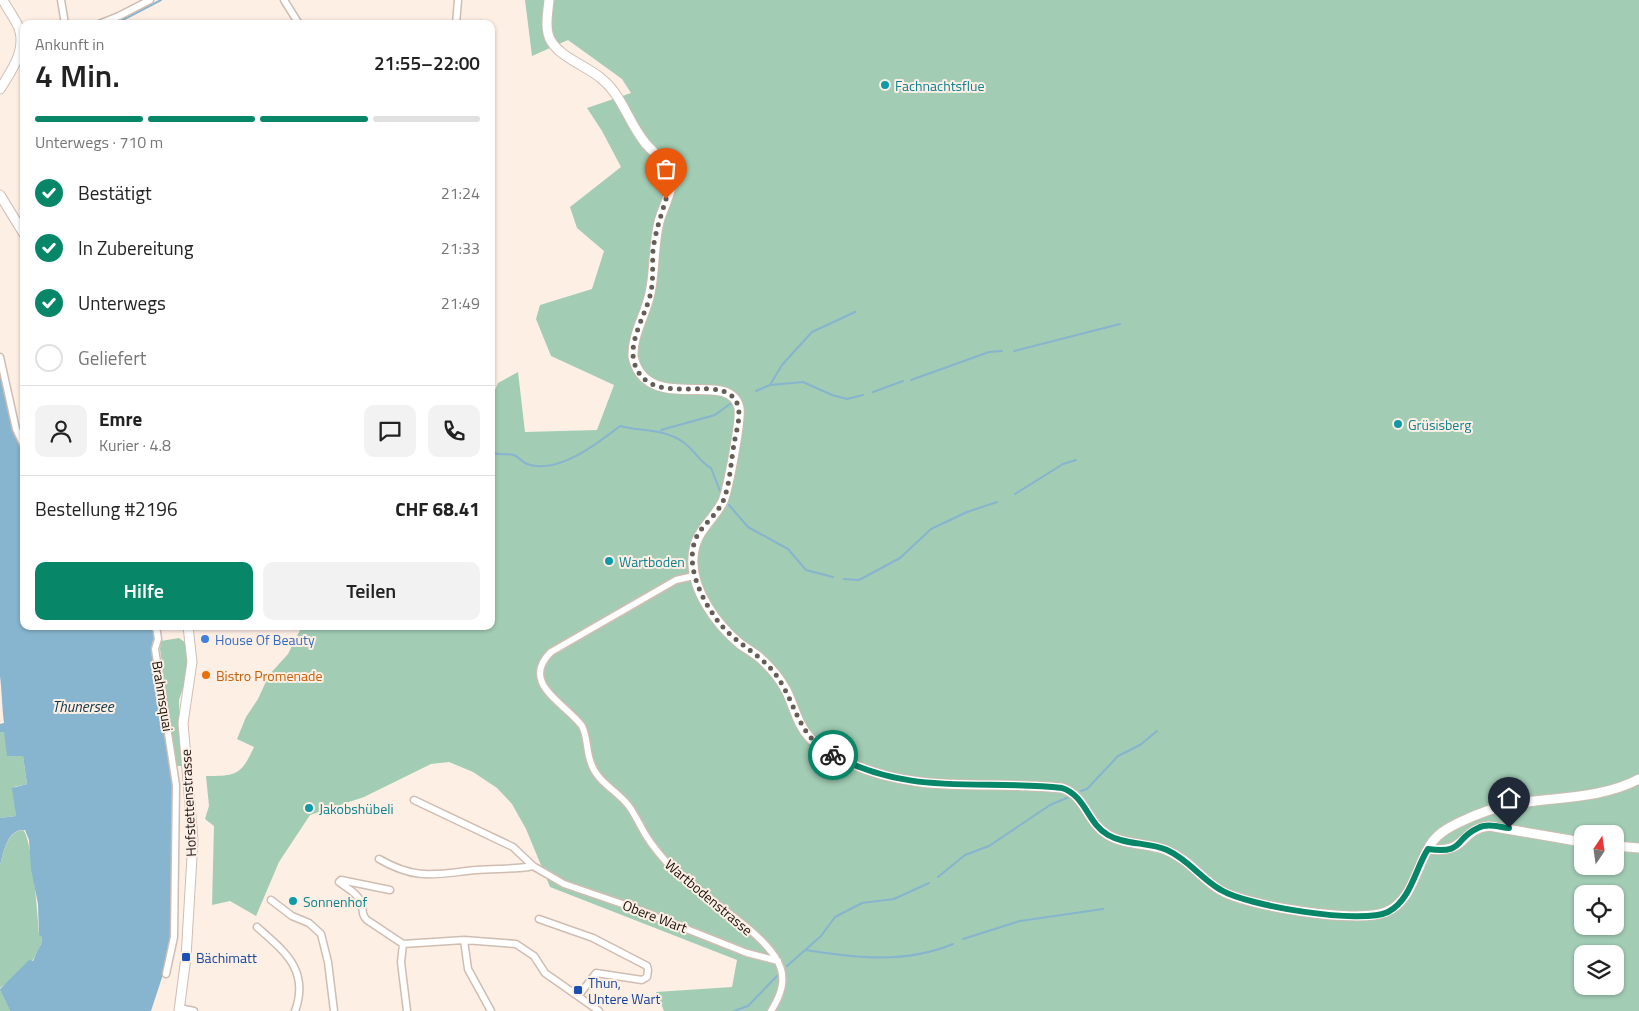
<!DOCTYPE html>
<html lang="de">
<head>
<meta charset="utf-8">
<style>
	:root { --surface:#fff; --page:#f2f2f2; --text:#222; --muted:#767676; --line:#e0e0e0; --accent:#088668 }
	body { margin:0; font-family:"Titillium Web",sans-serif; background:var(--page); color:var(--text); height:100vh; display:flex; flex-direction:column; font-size:19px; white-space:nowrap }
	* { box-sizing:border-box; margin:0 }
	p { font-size:16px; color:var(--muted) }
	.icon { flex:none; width:28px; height:28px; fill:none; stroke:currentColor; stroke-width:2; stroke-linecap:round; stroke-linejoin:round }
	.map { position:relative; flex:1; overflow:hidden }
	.details { position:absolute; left:20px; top:20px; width:475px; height:610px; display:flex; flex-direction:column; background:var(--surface); border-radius:10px; box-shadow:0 1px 4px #0004 }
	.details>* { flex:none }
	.needle { width:32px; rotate:13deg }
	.buttons { position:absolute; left:1574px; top:825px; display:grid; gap:10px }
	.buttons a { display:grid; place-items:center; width:50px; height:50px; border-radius:10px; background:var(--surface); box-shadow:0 1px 4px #0004; font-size:25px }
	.pin { position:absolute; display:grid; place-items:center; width:42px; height:42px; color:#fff; margin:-51px -21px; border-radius:50% 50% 50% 0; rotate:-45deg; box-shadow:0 0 5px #0007 }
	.pin .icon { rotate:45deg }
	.courier { position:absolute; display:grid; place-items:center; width:50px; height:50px; margin:-25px; border:4px solid #088668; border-radius:50%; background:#fff; color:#222; box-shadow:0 1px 6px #0007 }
	.summary em { font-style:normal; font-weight:600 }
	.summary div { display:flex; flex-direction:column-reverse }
	.summary { display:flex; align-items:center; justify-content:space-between; height:85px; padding:0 15px }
	h1 { font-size:32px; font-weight:600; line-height:38px }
	.bar { display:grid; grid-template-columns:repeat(4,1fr); gap:8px 5px; align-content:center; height:60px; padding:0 15px }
	.bar i { height:6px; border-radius:4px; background:var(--line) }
	.bar .active { background:var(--accent) }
	.bar p { grid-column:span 4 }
	.line { display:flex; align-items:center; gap:12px; padding:0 15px; border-top:1px solid var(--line) }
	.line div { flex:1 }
	.round { display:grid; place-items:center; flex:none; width:52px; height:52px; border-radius:10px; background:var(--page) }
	ol { padding:0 15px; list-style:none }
	li { display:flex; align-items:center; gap:15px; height:55px }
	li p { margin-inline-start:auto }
	li .icon { padding:5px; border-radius:50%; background:var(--accent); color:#fff; stroke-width:4 }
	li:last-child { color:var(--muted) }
	li i { width:28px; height:28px; border:2px solid var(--line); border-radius:50% }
	.primary-button { display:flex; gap:10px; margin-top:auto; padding:10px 15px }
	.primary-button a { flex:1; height:58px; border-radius:10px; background:var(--accent); color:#fff; font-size:20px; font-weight:600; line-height:58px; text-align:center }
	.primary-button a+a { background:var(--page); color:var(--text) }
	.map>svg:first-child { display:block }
	.green { fill:#a2ccb4; fill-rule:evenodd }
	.water { fill:#87b4ce }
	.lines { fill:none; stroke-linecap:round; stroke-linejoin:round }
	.stream { stroke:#87b4ce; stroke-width:2 }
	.street-casing { stroke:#cfbdb1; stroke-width:9 }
	.secondary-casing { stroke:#cfbdb1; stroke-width:11 }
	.street { stroke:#fff; stroke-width:6 }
	.secondary { stroke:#fff; stroke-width:9 }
	.done { stroke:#665d57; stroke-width:5; stroke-dasharray:0 9 }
	.route { stroke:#088668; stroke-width:6 }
	.culture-dot { fill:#0f9aa8; stroke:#feefe5; stroke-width:2 }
	.shop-dot { fill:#3f7fe0; stroke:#feefe5; stroke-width:2 }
	.food-dot { fill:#e8710a; stroke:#feefe5; stroke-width:2 }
	.transit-dot { fill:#1a4fb4; stroke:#feefe5; stroke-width:2 }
	.labels { text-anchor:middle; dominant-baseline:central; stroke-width:4; stroke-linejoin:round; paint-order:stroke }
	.culture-label { font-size:14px; fill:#0d838f; stroke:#feefe5; text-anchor:start }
	.shop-label { font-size:14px; fill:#366cbe; stroke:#feefe5; text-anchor:start }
	.food-label { font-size:14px; fill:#c56008; stroke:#feefe5; text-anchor:start }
	.street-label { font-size:14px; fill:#140e0a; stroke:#feefe5 }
	.transit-label { font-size:14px; fill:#164399; stroke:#feefe5; text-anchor:start }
	.water-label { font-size:15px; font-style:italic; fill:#0c3446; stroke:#feefe5 }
</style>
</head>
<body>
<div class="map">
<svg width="1639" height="1011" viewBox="0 0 1639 1011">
	<rect width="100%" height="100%" fill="#feefe5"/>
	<path class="green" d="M 525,0 L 1639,0 L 1639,1011 L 664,1011 L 656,992 L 732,987 L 737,960 L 550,887 L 526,829 L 512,804 L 497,788 L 473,772 L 449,762 L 431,764 L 364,797 L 310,815 L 279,862 L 256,916 L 230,901 L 212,905 L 214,826 L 205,819 L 209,806 L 206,776 C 237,776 241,775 254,747 L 237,739 L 246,717 L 258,699 L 269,675 L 288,654 L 302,626 L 491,626 L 491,399 L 498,383 L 518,372 L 525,432 L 597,430 L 614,385 L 551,356 L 536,319 L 540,305 L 592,289 L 604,251 L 577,228 L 570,207 L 621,167 L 602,131 L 587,108 L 631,93 L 622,79 L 568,40 L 532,56 ZM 1582,834 L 1615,834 L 1615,866 L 1582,866 ZM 1582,894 L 1615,894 L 1615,926 L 1582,926 ZM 1582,954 L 1615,954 L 1615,986 L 1582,986 Z
		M 179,638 L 186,643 L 188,659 L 185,682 L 179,700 L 180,749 L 183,766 L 176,766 L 160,649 L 161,641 Z
		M 4,731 L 10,756 L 23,756 L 27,784 L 14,787 L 16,816 L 0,818 L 0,732 Z
		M 23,830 C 32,837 38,918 39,934 L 42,937 C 40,961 18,975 0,988 L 10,1011 L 0,1011 L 0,865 C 4,852 7,831 23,830 Z"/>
	<path class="water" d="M 0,367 L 15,435 L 24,456 L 24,626 L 153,626 L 155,641 L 152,642 L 174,789 L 171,950 L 151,1011 L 10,1011 L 0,989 L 29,960 L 33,961 L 41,944 L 42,937 L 39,935 L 38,904 L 31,869 L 29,840 L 25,830 C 7,828 4,852 0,865 L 0,818 L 16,816 L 12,788 L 27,784 L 23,756 L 7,756 L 4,732 L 0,732 L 0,724 L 4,723 C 2,707 2,693 0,676 Z"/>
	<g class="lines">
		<path class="stream" d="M 115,24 L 161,0
			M 1014,351 L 1120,324
			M 911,380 L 989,352 L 1002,351
			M 770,385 L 782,365 L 812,332 L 855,312
			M 756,391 L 770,385 L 803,382 L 832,395 L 847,399 L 863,395
			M 873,392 L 903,381
			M 661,430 L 715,415 L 730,404
			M 491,452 C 499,456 506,453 514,455 C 519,457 522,462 527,464 C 557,475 597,444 620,426 C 643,432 662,428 683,442 C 694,449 700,463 711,468 L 720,491
			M 1015,494 L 1063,464 L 1076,460
			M 729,505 L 748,527 L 788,549 L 806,570 L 833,577
			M 844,579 L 859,580 L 900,558 L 931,529 L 967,512 L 997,502
			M 1081,791 L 1087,789 L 1118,756 L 1140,745 L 1157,731
			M 938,877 L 965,855 L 989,846 L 1050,805 L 1069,797
			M 963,939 L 1020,921 L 1103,909
			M 806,950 C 855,958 905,964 953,944
			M 787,966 L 821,936 L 835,917 L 862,903 L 894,899 L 929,883
			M 734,1011 L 748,1006 L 778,975"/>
		<g class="street-casing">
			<path id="street" d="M 61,0 L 65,24
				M 284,0 L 299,24
				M 99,24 L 119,16 L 150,0
				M 456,24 L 458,0
				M 0,357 L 16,429 L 24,446
				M 694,576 L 676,580 L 551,652 C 519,683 565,703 582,726 C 588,738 586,751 591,763 C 597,782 616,790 628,805 C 635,814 639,824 645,834 C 653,847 663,859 674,870 C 701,897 762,930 778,962 C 787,979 781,995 771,1011
				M 156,626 L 158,639 L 155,649 L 176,785 L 174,937 L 166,974
				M 414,800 L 513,847 L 533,866 L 564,884 L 631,907 L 747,953 L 778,961
				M 379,859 C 417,881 436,874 476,870 C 495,868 514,870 533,866
				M 339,882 C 348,889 359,894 362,905 C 363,912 362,915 367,920 L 403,944 L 464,940 L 516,944 L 534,956 L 545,973 L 599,1011
				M 339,882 L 341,880 L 390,890
				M 271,900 L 292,916 L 309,923 L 321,934 L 328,962 L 334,1011
				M 539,919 L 593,938 L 647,966 L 648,970 L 647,977 L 642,980 L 596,973 L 579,995
				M 257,927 C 284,951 310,970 295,1011
				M 464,940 L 468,969 L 491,1011
				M 403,944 L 401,962 L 407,1011
				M 179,1008 L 194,1011"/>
		</g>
		<g class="secondary-casing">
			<path id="secondary" d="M 549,0 C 548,12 544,30 551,41 C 562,59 588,66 603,80 C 623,97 629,124 646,144 C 656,155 666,162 670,177 C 674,190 662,209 659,222 C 653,246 655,270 650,293 C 646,314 632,335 633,356 C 634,363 636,367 640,373 C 665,407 731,371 739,408 C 741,421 728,489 723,501 C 712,523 694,531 693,558 C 691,590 717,625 740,644 C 747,649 754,653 760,658 C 770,667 780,679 786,690 C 794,706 797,724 810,738 C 821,750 836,757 850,763 C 919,795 990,780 1062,788 C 1086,796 1087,823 1108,835 C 1124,845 1148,843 1166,850 C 1188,859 1201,878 1220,890 C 1246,906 1358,924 1386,912 C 1414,901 1416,863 1433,841 C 1440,832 1450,827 1460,822 C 1477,814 1495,807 1514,804 C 1554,797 1602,799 1639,779
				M 0,89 C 12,70 29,47 17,24 C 13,16 7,8 3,0
				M 0,195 L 24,234
				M 1615,846 L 1639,848
				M 1428,849 C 1469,854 1458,830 1489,826 L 1582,842
				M 179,1011 L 186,957 L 193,840 L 183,723 L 192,662 L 188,626"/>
		</g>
		<use href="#street" class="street"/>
		<use href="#secondary" class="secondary"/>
	</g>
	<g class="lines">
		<path class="done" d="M 666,199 C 661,216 655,233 653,250 C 652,265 654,281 650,296 C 645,316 627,343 635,365 C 652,412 727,368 738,406 C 741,417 736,432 734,444 C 731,461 730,483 724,499 C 718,514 704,523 697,536 C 684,562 700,596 715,617 C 730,640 756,651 773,671 C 797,701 795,735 833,755"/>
		<path class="route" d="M 833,755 C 911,797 980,779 1062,788 C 1086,796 1087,823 1108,835 C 1125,845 1149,842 1167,850 C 1189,860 1201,879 1221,890 C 1247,906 1362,925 1388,912 C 1411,900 1415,869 1428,849 C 1466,854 1453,839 1478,828 C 1487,823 1499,827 1509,828"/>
	</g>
	<g class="culture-dot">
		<circle cx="885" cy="85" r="5"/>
		<circle cx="1398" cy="424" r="5"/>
		<circle cx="609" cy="561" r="5"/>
		<circle cx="309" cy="808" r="5"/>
		<circle cx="293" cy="901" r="5"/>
	</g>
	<circle class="shop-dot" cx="205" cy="639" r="5"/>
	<circle class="food-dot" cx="206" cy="675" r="5"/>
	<g class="transit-dot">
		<rect x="181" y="952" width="10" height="10" rx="2.5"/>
		<rect x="573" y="985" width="10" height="10" rx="2.5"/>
	</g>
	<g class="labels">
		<g class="culture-label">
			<text x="895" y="85">Fachnachtsflue</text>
			<text x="1408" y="424">Grüsisberg</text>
			<text x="619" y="561">Wartboden</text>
			<text x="319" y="808">Jakobshübeli</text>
			<text x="303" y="901">Sonnenhof</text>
		</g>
		<g class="shop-label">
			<text x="215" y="639">House Of Beauty</text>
		</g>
		<g class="food-label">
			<text x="216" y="675">Bistro Promenade</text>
		</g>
		<g class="street-label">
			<text transform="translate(163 696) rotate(81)">Brahmsquai</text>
			<text transform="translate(188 803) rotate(-93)">Hofstettenstrasse</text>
			<text transform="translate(709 897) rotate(40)">Wartbodenstrasse</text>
			<text transform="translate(655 916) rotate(21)">Obere Wart</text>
		</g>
		<g class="transit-label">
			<text x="196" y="957">Bächimatt</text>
			<text x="588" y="982">Thun,<tspan x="588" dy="16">Untere Wart</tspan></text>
		</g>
		<g class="water-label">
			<text x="83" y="706">Thunersee</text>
		</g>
	</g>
</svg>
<div class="buttons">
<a><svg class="needle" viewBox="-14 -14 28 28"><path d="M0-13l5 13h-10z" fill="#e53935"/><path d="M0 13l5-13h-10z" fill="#767676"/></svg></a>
<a><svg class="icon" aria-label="locate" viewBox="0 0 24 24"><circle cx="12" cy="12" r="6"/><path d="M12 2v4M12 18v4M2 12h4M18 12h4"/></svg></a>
<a><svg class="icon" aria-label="layers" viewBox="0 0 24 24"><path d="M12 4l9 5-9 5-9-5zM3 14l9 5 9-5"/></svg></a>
</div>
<div class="pin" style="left:666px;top:199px;background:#ea580c"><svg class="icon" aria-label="bag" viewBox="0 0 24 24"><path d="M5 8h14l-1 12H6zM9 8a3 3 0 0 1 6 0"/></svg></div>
<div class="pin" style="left:1509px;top:828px;background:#1f2937"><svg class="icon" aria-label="home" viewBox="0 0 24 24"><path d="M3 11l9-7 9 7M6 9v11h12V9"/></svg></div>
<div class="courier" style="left:833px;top:755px"><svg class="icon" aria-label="bike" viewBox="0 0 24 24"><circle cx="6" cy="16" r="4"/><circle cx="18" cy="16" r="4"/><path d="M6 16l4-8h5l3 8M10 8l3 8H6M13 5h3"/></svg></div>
<section class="details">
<div class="summary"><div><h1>4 Min.</h1><p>Ankunft in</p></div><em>21:55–22:00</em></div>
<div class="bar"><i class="active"></i><i class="active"></i><i class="active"></i><i></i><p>Unterwegs · 710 m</p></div>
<ol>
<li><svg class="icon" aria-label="check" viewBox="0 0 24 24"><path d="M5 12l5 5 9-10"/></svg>Bestätigt<p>21:24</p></li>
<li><svg class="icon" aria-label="check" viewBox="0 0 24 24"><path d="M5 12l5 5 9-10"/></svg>In Zubereitung<p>21:33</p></li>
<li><svg class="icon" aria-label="check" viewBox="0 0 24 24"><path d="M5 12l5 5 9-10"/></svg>Unterwegs<p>21:49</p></li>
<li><i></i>Geliefert</li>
</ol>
<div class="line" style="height:90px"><a class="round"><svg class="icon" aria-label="person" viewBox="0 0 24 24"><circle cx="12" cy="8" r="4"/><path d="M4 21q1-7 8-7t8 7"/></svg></a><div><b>Emre</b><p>Kurier · 4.8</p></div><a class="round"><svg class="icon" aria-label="chat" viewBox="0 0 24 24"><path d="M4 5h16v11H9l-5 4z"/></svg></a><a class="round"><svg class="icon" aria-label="phone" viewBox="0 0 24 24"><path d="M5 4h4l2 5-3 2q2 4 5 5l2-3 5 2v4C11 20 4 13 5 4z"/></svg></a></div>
<div class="line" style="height:65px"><div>Bestellung #2196</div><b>CHF 68.41</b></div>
<div class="primary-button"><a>Hilfe</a><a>Teilen</a></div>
</section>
</div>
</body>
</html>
